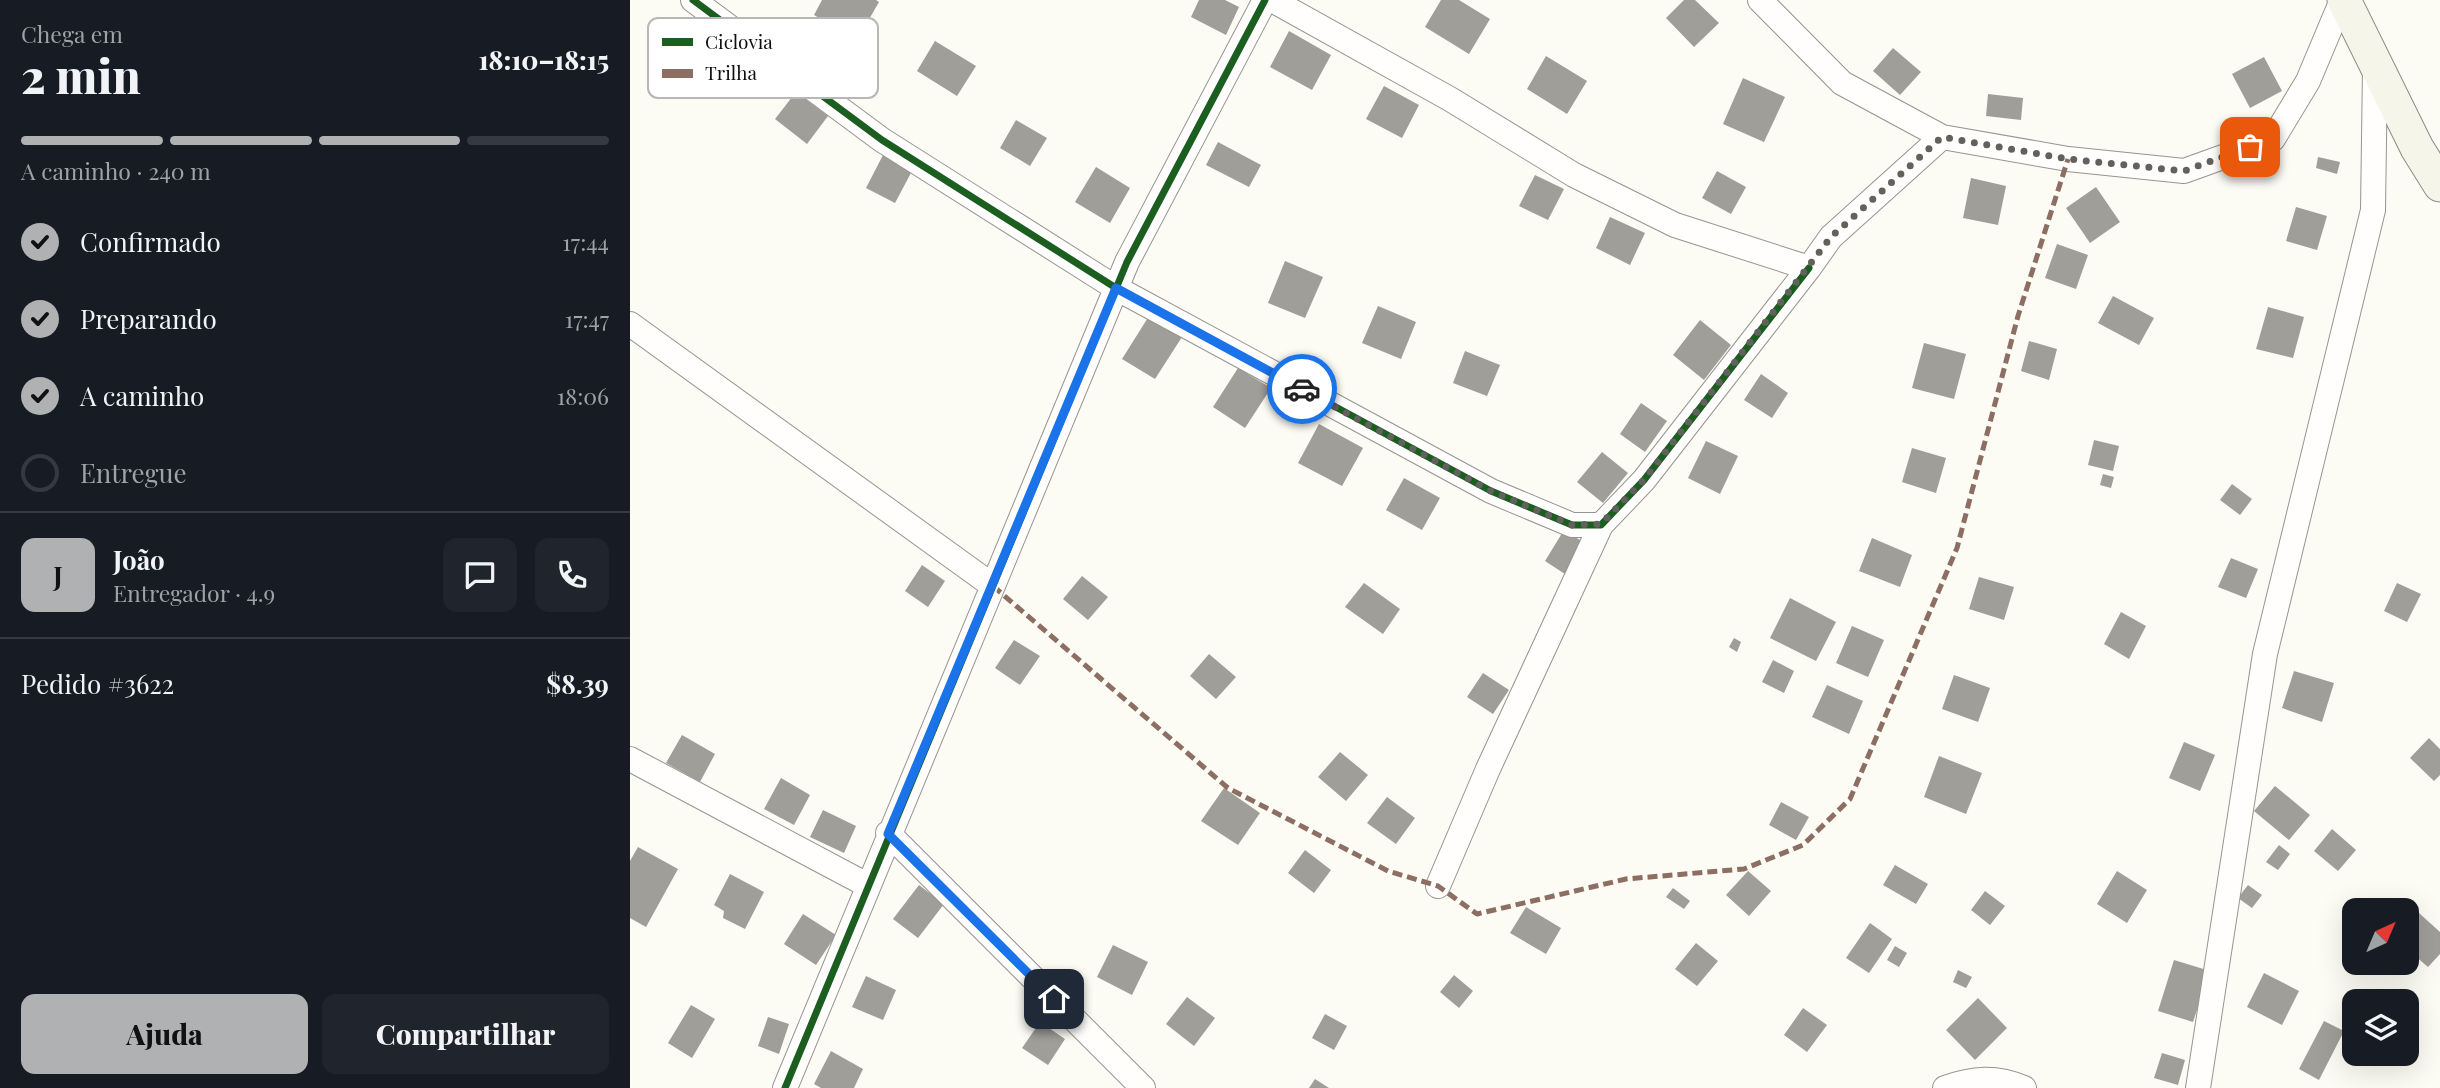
<!DOCTYPE html>
<html lang="pt">
<head>
<meta charset="utf-8">
<style>
	:root { --surface:#171b24; --page:#20242c; --text:#f1f3f6; --muted:#9ea1a6; --line:#363941; --accent:#b0b1b2 }
	body { margin:0; font-family:"Playfair Display",serif; background:var(--page); color:var(--text); height:100vh; display:flex; flex-direction:column; font-size:26px; white-space:nowrap }
	* { box-sizing:border-box; margin:0 }
	p { font-size:23px; color:var(--muted) }
	.icon { flex:none; width:38px; height:38px; fill:none; stroke:currentColor; stroke-width:2; stroke-linecap:round; stroke-linejoin:round }
	.map { position:relative; flex:1; overflow:hidden }
	.drawer { display:flex; flex-direction:column; background:var(--surface); width:630px }
	.drawer>* { flex:none }
	.needle { width:46px; rotate:44deg }
	.controls { position:absolute; left:1712px; top:898px; display:grid; gap:14px }
	.controls a { display:grid; place-items:center; width:77px; height:77px; border-radius:14px; background:var(--surface); box-shadow:0 7px 28px #0002; font-size:35px }
	.pin { position:absolute; display:grid; place-items:center; width:60px; height:60px; color:#fff; margin:-30px; border-radius:14px; box-shadow:0 4px 10px #0006 }
	.courier { position:absolute; display:grid; place-items:center; width:70px; height:70px; margin:-35px; border:5px solid #1a73e8; border-radius:50%; background:#fff; color:#222; box-shadow:0 2px 9px #0007 }
	.head em { font-style:normal; font-weight:800 }
	.head div { display:flex; flex-direction:column-reverse }
	.head { display:flex; align-items:center; justify-content:space-between; height:119px; padding:0 21px }
	h1 { font-size:46px; font-weight:800; line-height:52px }
	.bar { display:grid; grid-template-columns:repeat(4,1fr); gap:10px 7px; align-content:center; height:84px; padding:0 21px }
	.bar i { height:9px; border-radius:5px; background:var(--line) }
	.bar .active { background:var(--accent) }
	.bar p { grid-column:span 4 }
	.line { display:flex; align-items:center; gap:18px; padding:0 21px; border-top:2px solid var(--line) }
	.line div { flex:1 }
	.round { display:grid; place-items:center; flex:none; width:74px; height:74px; border-radius:14px; background:var(--page) }
	ol { padding:0 21px; list-style:none }
	li { display:flex; align-items:center; gap:21px; height:77px }
	li p { margin-inline-start:auto }
	li .icon { padding:7px; border-radius:50%; background:var(--accent); color:#111; stroke-width:4 }
	li:last-child { color:var(--muted) }
	li i { width:38px; height:38px; border:4px solid var(--line); border-radius:50% }
	.primary-button { display:flex; gap:14px; margin-top:auto; padding:14px 21px }
	.primary-button a { flex:1; height:80px; border-radius:14px; background:var(--accent); color:#111; font-size:28px; font-weight:800; line-height:80px; text-align:center }
	.primary-button a+a { background:var(--page); color:var(--text) }
	main { display:flex; flex:1; min-height:0 }
	.map>svg:first-child { display:block }
	.building { fill:#9f9e99 }
	.lines { fill:none; stroke-linecap:round; stroke-linejoin:round }
	.street-casing { stroke:#959592; stroke-width:26 }
	.secondary-casing { stroke:#8c8b88; stroke-width:35 }
	.street { stroke:#fffefd; stroke-width:24 }
	.secondary { stroke:#f5f5ea; stroke-width:33 }
	.quiet { stroke:#8d6e63; stroke-width:5; stroke-dasharray:10 5; stroke-linecap:butt }
	.cycleway-casing { stroke:#fff; stroke-width:11 }
	.cycleway { stroke:#1b5e20; stroke-width:7 }
	.done { stroke:#61615e; stroke-width:7; stroke-dasharray:0 12.6 }
	.route { stroke:#1a73e8; stroke-width:9 }
	.key { fill:#fff; stroke:#b7b7b7; stroke-width:2 }
	.key-label { font-size:19px; fill:#0e0e0e }
</style>
</head>
<body>
<main>
<section class="drawer">
<div class="head"><div><h1>2 min</h1><p>Chega em</p></div><em>18:10–18:15</em></div>
<div class="bar"><i class="active"></i><i class="active"></i><i class="active"></i><i></i><p>A caminho · 240 m</p></div>
<ol>
<li><svg class="icon" aria-label="check" viewBox="0 0 24 24"><path d="M5 12l5 5 9-10"/></svg>Confirmado<p>17:44</p></li>
<li><svg class="icon" aria-label="check" viewBox="0 0 24 24"><path d="M5 12l5 5 9-10"/></svg>Preparando<p>17:47</p></li>
<li><svg class="icon" aria-label="check" viewBox="0 0 24 24"><path d="M5 12l5 5 9-10"/></svg>A caminho<p>18:06</p></li>
<li><i></i>Entregue</li>
</ol>
<div class="line" style="height:126px"><b class="round" style="background:var(--accent);color:#111">J</b><div><b>João</b><p>Entregador · 4.9</p></div><a class="round"><svg class="icon" aria-label="chat" viewBox="0 0 24 24"><path d="M4 5h16v11H9l-5 4z"/></svg></a><a class="round"><svg class="icon" aria-label="phone" viewBox="0 0 24 24"><path d="M5 4h4l2 5-3 2q2 4 5 5l2-3 5 2v4C11 20 4 13 5 4z"/></svg></a></div>
<div class="line" style="height:91px"><div>Pedido #3622</div><b>$8.39</b></div>
<div class="primary-button"><a>Ajuda</a><a>Compartilhar</a></div>
</section>
<div class="map">
<svg width="1810" height="1088" viewBox="0 0 1810 1088">
	<rect width="100%" height="100%" fill="#fcfbf4"/>
	<path class="building" d="M 192,0 L 246,0 L 249,2 L 227,40 L 184,15 Z
		M 569,0 L 595,0 L 609,7 L 596,35 L 561,17 Z
		M 811,0 L 829,0 L 860,19 L 839,54 L 795,27 Z
		M 1054,0 L 1065,0 L 1089,23 L 1064,47 L 1036,18 Z
		M 659,31 L 701,55 L 682,90 L 640,67 Z
		M 305,41 L 346,66 L 327,96 L 287,71 Z
		M 1263,48 L 1291,72 L 1270,95 L 1243,71 Z
		M 916,56 L 957,81 L 937,114 L 897,89 Z
		M 1634,57 L 1652,91 L 1620,108 L 1602,74 Z
		M 1113,78 L 1155,97 L 1134,142 L 1093,124 Z
		M 754,86 L 789,105 L 772,138 L 736,119 Z
		M 166,92 L 198,116 L 177,144 L 145,119 Z
		M 1358,94 L 1393,98 L 1391,120 L 1356,116 Z
		M 386,120 L 417,138 L 400,166 L 370,148 Z
		M 588,142 L 631,165 L 619,187 L 576,165 Z
		M 253,155 L 282,171 L 265,203 L 236,188 Z
		M 1688,157 L 1710,162 L 1707,174 L 1686,168 Z
		M 466,167 L 500,188 L 480,223 L 445,202 Z
		M 1087,171 L 1116,187 L 1101,214 L 1072,198 Z
		M 905,175 L 934,189 L 918,220 L 889,206 Z
		M 1341,178 L 1376,186 L 1368,225 L 1333,218 Z
		M 1466,187 L 1490,222 L 1460,243 L 1436,208 Z
		M 1666,207 L 1697,216 L 1687,250 L 1656,241 Z
		M 980,217 L 1015,233 L 1000,265 L 966,248 Z
		M 1427,244 L 1458,255 L 1446,289 L 1415,278 Z
		M 655,261 L 693,277 L 675,318 L 638,303 Z
		M 1483,296 L 1524,318 L 1509,345 L 1468,323 Z
		M 748,306 L 786,322 L 771,359 L 732,343 Z
		M 1638,307 L 1674,317 L 1663,358 L 1626,349 Z
		M 519,316 L 552,337 L 525,379 L 492,359 Z
		M 1070,320 L 1101,345 L 1074,380 L 1043,355 Z
		M 1399,341 L 1427,349 L 1419,380 L 1391,371 Z
		M 1294,343 L 1336,354 L 1324,399 L 1282,388 Z
		M 835,351 L 870,365 L 857,396 L 823,383 Z
		M 608,368 L 641,388 L 615,428 L 583,407 Z
		M 1131,374 L 1158,393 L 1142,418 L 1114,400 Z
		M 1011,403 L 1037,421 L 1015,452 L 990,434 Z
		M 689,424 L 733,448 L 712,486 L 668,463 Z
		M 1464,440 L 1489,446 L 1483,471 L 1458,465 Z
		M 1076,441 L 1108,456 L 1090,494 L 1058,478 Z
		M 1282,448 L 1316,458 L 1306,493 L 1272,482 Z
		M 972,452 L 998,473 L 973,503 L 947,482 Z
		M 1473,474 L 1484,477 L 1481,488 L 1470,485 Z
		M 774,478 L 810,498 L 792,530 L 756,510 Z
		M 1602,484 L 1622,499 L 1610,515 L 1590,500 Z
		M 934,530 L 961,547 L 941,578 L 915,561 Z
		M 1242,538 L 1282,555 L 1270,587 L 1229,571 Z
		M 1601,558 L 1628,569 L 1616,598 L 1588,587 Z
		M 292,565 L 315,581 L 298,607 L 275,591 Z
		M 452,576 L 478,597 L 458,620 L 433,599 Z
		M 1349,577 L 1384,587 L 1374,620 L 1339,609 Z
		M 734,583 L 770,609 L 753,634 L 715,607 Z
		M 1767,583 L 1791,594 L 1777,622 L 1754,611 Z
		M 1160,598 L 1206,622 L 1186,661 L 1140,638 Z
		M 1491,612 L 1516,626 L 1499,659 L 1474,644 Z
		M 1222,626 L 1254,640 L 1238,677 L 1206,663 Z
		M 1104,638 L 1111,642 L 1107,652 L 1099,647 Z
		M 384,640 L 410,656 L 390,685 L 365,668 Z
		M 579,654 L 606,677 L 586,699 L 560,676 Z
		M 1143,660 L 1164,671 L 1154,693 L 1132,682 Z
		M 1664,671 L 1704,683 L 1692,722 L 1652,708 Z
		M 853,673 L 879,690 L 863,714 L 837,697 Z
		M 1324,675 L 1360,688 L 1348,722 L 1312,709 Z
		M 1197,685 L 1233,701 L 1219,734 L 1182,717 Z
		M 52,735 L 85,754 L 70,782 L 36,763 Z
		M 1799,738 L 1810,749 L 1810,775 L 1804,781 L 1780,758 Z
		M 1554,742 L 1585,755 L 1570,791 L 1539,778 Z
		M 710,752 L 738,775 L 716,801 L 688,777 Z
		M 1309,756 L 1352,773 L 1336,814 L 1294,797 Z
		M 151,778 L 180,795 L 164,825 L 134,809 Z
		M 1645,786 L 1680,815 L 1659,840 L 1624,811 Z
		M 594,788 L 630,813 L 608,845 L 571,821 Z
		M 757,797 L 785,818 L 766,844 L 737,823 Z
		M 1151,802 L 1179,817 L 1166,840 L 1139,825 Z
		M 193,810 L 226,826 L 214,853 L 180,837 Z
		M 1702,829 L 1726,850 L 1708,871 L 1684,851 Z
		M 1649,845 L 1660,854 L 1648,870 L 1636,862 Z
		M 8,847 L 48,869 L 16,927 L 0,918 L 0,861 Z
		M 675,850 L 701,870 L 684,893 L 658,873 Z
		M 1265,865 L 1298,884 L 1286,904 L 1253,885 Z
		M 1118,871 L 1141,891 L 1119,916 L 1096,895 Z
		M 1487,871 L 1517,890 L 1497,923 L 1467,904 Z
		M 100,874 L 134,892 L 115,929 L 93,918 L 94,911 L 84,905 Z
		M 289,885 L 314,904 L 288,938 L 263,919 Z
		M 1618,885 L 1632,895 L 1622,908 L 1608,898 Z
		M 1043,888 L 1060,901 L 1054,909 L 1036,897 Z
		M 1355,891 L 1375,906 L 1360,925 L 1341,910 Z
		M 896,907 L 931,928 L 916,954 L 880,933 Z
		M 1789,913 L 1810,932 L 1810,954 L 1798,967 L 1776,948 L 1776,927 Z
		M 173,914 L 206,935 L 186,965 L 154,944 Z
		M 1240,923 L 1262,939 L 1239,973 L 1216,958 Z
		M 1066,943 L 1088,961 L 1067,986 L 1045,969 Z
		M 483,945 L 518,962 L 502,995 L 467,977 Z
		M 1265,946 L 1277,953 L 1269,967 L 1257,960 Z
		M 1544,960 L 1580,971 L 1563,1022 L 1528,1011 Z
		M 1328,970 L 1342,977 L 1336,988 L 1323,982 Z
		M 1634,973 L 1669,991 L 1652,1025 L 1617,1007 Z
		M 824,975 L 843,991 L 829,1008 L 810,992 Z
		M 236,976 L 266,990 L 253,1020 L 222,1007 Z
		M 557,997 L 585,1018 L 564,1046 L 536,1024 Z
		M 1348,998 L 1377,1028 L 1345,1060 L 1316,1030 Z
		M 61,1005 L 85,1019 L 62,1058 L 38,1043 Z
		M 1173,1008 L 1197,1025 L 1177,1052 L 1154,1035 Z
		M 695,1014 L 717,1026 L 704,1050 L 682,1038 Z
		M 138,1017 L 159,1024 L 149,1054 L 128,1046 Z
		M 1694,1021 L 1714,1031 L 1689,1080 L 1669,1069 Z
		M 410,1022 L 435,1039 L 418,1065 L 392,1048 Z
		M 201,1051 L 233,1069 L 224,1088 L 191,1088 L 184,1084 Z
		M 1532,1053 L 1555,1060 L 1548,1085 L 1524,1078 Z
		M 685,1079 L 699,1088 L 679,1088 Z"/>
	<g class="lines">
		<g class="street-casing">
			<path id="street" d="M 63,0 L 252,140 L 486,288 L 861,491 L 942,525 L 971,525 L 1014,480 L 1179,268
				M 642,0 L 820,99 L 944,175 L 1045,225 L 1179,268 L 1201,237 L 1312,137
				M 1130,0 L 1212,83 L 1312,137 L 1438,159 L 1554,171 L 1643,139 L 1678,81 L 1712,0
				M 0,324 L 363,586
				M 0,759 L 237,885
				M 258,833 L 513,1088
				M 808,886 L 858,769 L 971,525
				M 155,1088 L 497,262 L 635,0
				M 1315,1088 C 1343,1078 1366,1076 1394,1088
				M 1568,1088 L 1635,654 L 1743,210 L 1745,69"/>
		</g>
		<g class="secondary-casing">
			<path id="secondary" d="M 1714,0 L 1787,148 L 1810,185"/>
		</g>
		<use href="#street" class="street"/>
		<use href="#secondary" class="secondary"/>
		<path class="quiet" d="M 363,586 L 598,788 L 758,871 L 808,886 L 847,914 L 996,879 L 1114,869 L 1173,845 L 1220,799 L 1327,548 L 1388,316 L 1438,159"/>
		<g class="cycleway-casing">
			<path id="cycleway" d="M 63,0 L 252,140 L 486,288 L 861,491 L 942,525 L 971,525 L 1014,480 L 1179,268
				M 155,1088 L 497,262 L 635,0"/>
		</g>
		<use href="#cycleway" class="cycleway"/>
	</g>
	<g class="lines">
		<path class="done" d="M 672,389 L 861,491 L 942,525 L 971,524 L 1014,480 L 1201,237 L 1312,137 L 1438,159 L 1554,171 L 1620,147"/>
		<path class="route" d="M 424,999 L 258,834 L 486,288 L 672,389"/>
	</g>
	<rect x="18" y="18" width="230" height="80" rx="10" class="key"/>
	<rect x="32" y="38" width="31" height="8" fill="#1b5e20"/>
	<rect x="32" y="69" width="31" height="9" fill="#8d6e63"/>
	<g class="key-label">
		<text x="75" y="49">Ciclovia</text>
		<text x="75" y="80">Trilha</text>
	</g>
</svg>
<div class="controls">
<a><svg class="needle" viewBox="-14 -14 28 28"><path d="M0-13l5 13h-10z" fill="#e53935"/><path d="M0 13l5-13h-10z" fill="#9ea1a6"/></svg></a>
<a><svg class="icon" aria-label="layers" viewBox="0 0 24 24"><path d="M12 4l9 5-9 5-9-5zM3 14l9 5 9-5"/></svg></a>
</div>
<div class="pin" style="left:1620px;top:147px;background:#ea580c"><svg class="icon" aria-label="bag" viewBox="0 0 24 24"><path d="M5 8h14l-1 12H6zM9 8a3 3 0 0 1 6 0"/></svg></div>
<div class="pin" style="left:424px;top:999px;background:#1f2937"><svg class="icon" aria-label="home" viewBox="0 0 24 24"><path d="M3 11l9-7 9 7M6 9v11h12V9"/></svg></div>
<div class="courier" style="left:672px;top:389px"><svg class="icon" aria-label="car" viewBox="0 0 24 24"><path d="M5 17H2v-5l4-1 3-4h7l3 4 3 1v5h-3M9 17h6M6 11h13"/><circle cx="7" cy="17" r="2"/><circle cx="17" cy="17" r="2"/></svg></div>
</div>
</main>
</body>
</html>
